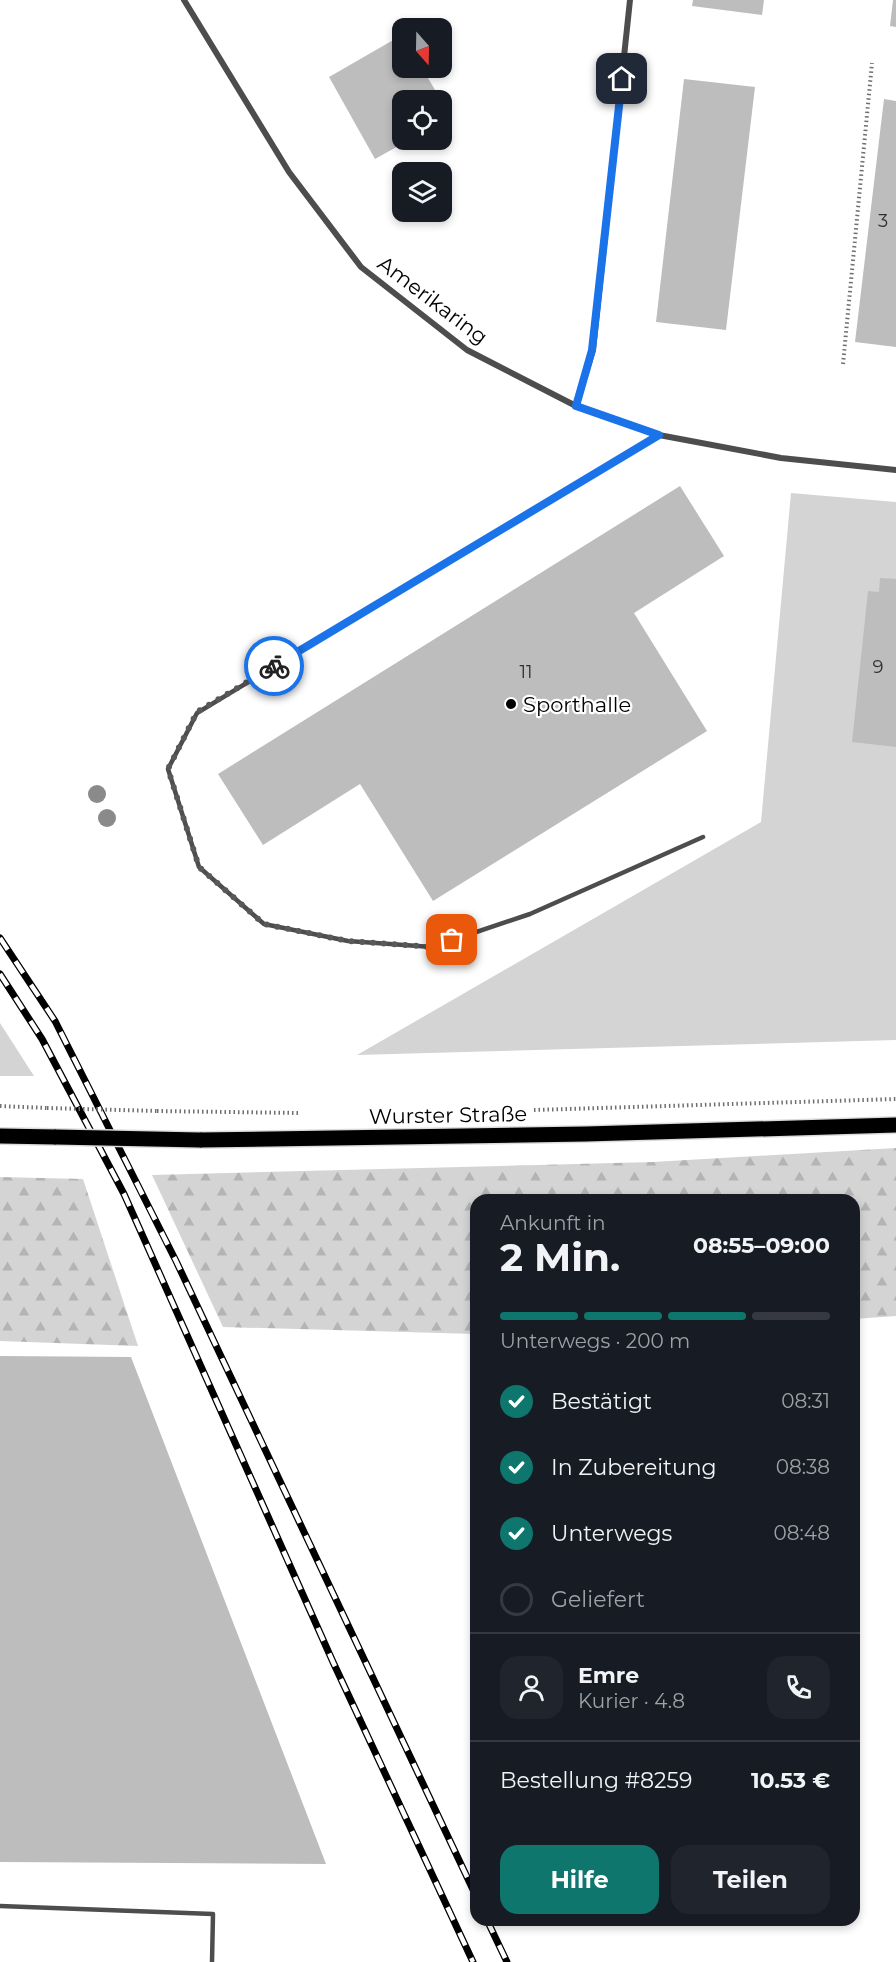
<!DOCTYPE html>
<html lang="de">
<head>
<meta charset="utf-8">
<style>
	:root { --surface:#171b24; --page:#20242c; --text:#f1f3f6; --muted:#9ea1a6; --line:#363941; --accent:#0f766e }
	body { margin:0; font-family:Montserrat,sans-serif; background:var(--page); color:var(--text); height:100vh; display:flex; flex-direction:column; font-size:22px; white-space:nowrap }
	* { box-sizing:border-box; margin:0 }
	p { font-size:20px; color:var(--muted) }
	.icon { flex:none; width:33px; height:33px; fill:none; stroke:currentColor; stroke-width:2; stroke-linecap:round; stroke-linejoin:round }
	.map { position:relative; flex:1; overflow:hidden }
	.side { position:absolute; left:470px; top:1194px; width:390px; height:732px; display:flex; flex-direction:column; background:var(--surface); border-radius:18px; box-shadow:0 3px 9px #0003 }
	.side>* { flex:none }
	.needle { width:39px; rotate:160deg }
	.buttons { position:absolute; left:392px; top:18px; display:grid; gap:12px }
	.buttons a { display:grid; place-items:center; width:60px; height:60px; border-radius:12px; background:var(--surface); box-shadow:0 3px 9px #0003; font-size:30px }
	.pin { position:absolute; display:grid; place-items:center; width:51px; height:51px; color:#fff; margin:-26px; border-radius:12px; box-shadow:0 3px 9px #0006 }
	.courier { position:absolute; display:grid; place-items:center; width:60px; height:60px; margin:-30px; border:4px solid #1a73e8; border-radius:50%; background:#fff; color:#222; box-shadow:0 2px 8px #0007 }
	.head em { font-style:normal; font-weight:700 }
	.head div { display:flex; flex-direction:column-reverse }
	.head { display:flex; align-items:center; justify-content:space-between; height:102px; padding:0 30px }
	h1 { font-size:39px; font-weight:700; line-height:45px }
	.bar { display:grid; grid-template-columns:repeat(4,1fr); gap:9px 6px; align-content:center; height:72px; padding:0 30px }
	.bar i { height:8px; border-radius:4px; background:var(--line) }
	.bar .active { background:var(--accent) }
	.bar p { grid-column:span 4 }
	.line { display:flex; align-items:center; gap:15px; padding:0 30px; border-top:2px solid var(--line) }
	.line div { flex:1 }
	.round { display:grid; place-items:center; flex:none; width:63px; height:63px; border-radius:18px; background:var(--page) }
	ol { padding:0 30px; list-style:none }
	li { display:flex; align-items:center; gap:18px; height:66px }
	li p { margin-inline-start:auto }
	li .icon { padding:6px; border-radius:50%; background:var(--accent); color:#fff; stroke-width:4 }
	li:last-child { color:var(--muted) }
	li i { width:33px; height:33px; border:3px solid var(--line); border-radius:50% }
	.action { display:flex; gap:12px; margin-top:auto; padding:12px 30px }
	.action a { flex:1; height:69px; border-radius:18px; background:var(--accent); color:#fff; font-size:24px; font-weight:700; line-height:69px; text-align:center }
	.action a+a { background:var(--page); color:var(--text) }
	.map>svg:first-child { display:block }
	.green { fill:#d4d4d4 }
	.forest { fill:url(#forest-firs) }
	.building { fill:#bdbdbd }
	.lines { fill:none; stroke-linecap:round; stroke-linejoin:round }
	.primary-casing { stroke:#dbdbdb; stroke-width:18 }
	.path { stroke:#6f6f6f; stroke-width:4; stroke-dasharray:1.5 3; stroke-linecap:butt }
	.service { stroke:#4d4d4d; stroke-width:4.5 }
	.minor { stroke:#4d4d4d; stroke-width:6 }
	.primary { stroke:#000; stroke-width:15 }
	.rail-casing { stroke:#000; stroke-width:7 }
	.rail { stroke:#fff; stroke-width:4.5; stroke-dasharray:14; stroke-linecap:butt }
	.primary-bridge-casing { stroke:#dbdbdb; stroke-width:18; stroke-linecap:butt }
	.path-bridge { stroke:#6f6f6f; stroke-width:4; stroke-dasharray:1.5 3; stroke-linecap:butt }
	.primary-bridge { stroke:#000; stroke-width:15 }
	.tree { fill:#8a8a8a }
	.done { stroke:#595959; stroke-width:6; stroke-dasharray:0 10.8 }
	.route { stroke:#1a73e8; stroke-width:8 }
	.poi-dot { fill:#000; stroke:#fff; stroke-width:2 }
	.labels { text-anchor:middle; dominant-baseline:central; stroke-width:4.5; stroke-linejoin:round; paint-order:stroke }
	.number-label { font-size:18px; fill:#2f2f2f }
	.street-label { font-size:21px; fill:#000; stroke:#fff }
	.poi-label { font-size:21px; fill:#000; stroke:#fff; text-anchor:start }
</style>
</head>
<body>
<div class="map">
<svg width="896" height="1962" viewBox="0 0 896 1962">
	<defs>
		<pattern id="forest-firs" width="22" height="20" patternUnits="userSpaceOnUse" patternTransform="scale(1.5)"><rect width="22" height="20" fill="#d4d4d4"/><path d="M5 1l3.5 6h-7zM16 11l3.5 6h-7z" fill="#b4b4b4"/></pattern>
	</defs>
	<rect width="100%" height="100%" fill="#fff"/>
	<path class="green" d="M 791,493 L 896,502 L 896,1040 L 357,1055 L 761,822 Z
		M 0,1023 L 34,1076 L 0,1076 Z"/>
	<path class="forest" d="M 896,1148 L 896,1316 L 854,1319 L 854,1200 L 476,1200 L 475,1334 L 223,1327 L 152,1175 L 653,1162 Z
		M 0,1177 L 83,1179 L 138,1346 L 0,1341 Z"/>
	<path class="building" d="M 693,0 L 764,0 L 762,15 L 692,6 Z
		M 893,0 L 896,0 L 896,27 L 890,26 Z
		M 402,35 L 402,68 L 422,68 L 441,100 L 402,100 L 402,140 L 409,140 L 375,159 L 329,77 Z
		M 684,79 L 755,87 L 726,330 L 656,322 Z
		M 884,99 L 896,101 L 896,347 L 855,342 Z
		M 441,101 L 450,116 L 441,121 Z
		M 680,486 L 724,556 L 634,613 L 707,731 L 433,901 L 360,784 L 263,845 L 218,774 Z
		M 880,578 L 896,579 L 896,747 L 852,742 L 868,591 L 879,592 Z
		M 0,1356 L 131,1357 L 326,1864 L 0,1862 Z"/>
	<g class="lines">
		<g class="primary-casing">
			<path id="primary" d="M 0,1136 L 56,1137
				M 200,1140 L 586,1134 L 896,1125"/>
		</g>
		<path class="path" d="M 843,364 L 872,63
			M 0,1106 L 47,1108
			M 534,1110 L 896,1099
			M 157,1111 L 299,1113"/>
		<path class="service" d="M 659,435 L 197,713 L 168,769 L 199,867 L 264,924 L 348,941 L 432,947 L 530,914 L 703,837
			M 0,1906 L 213,1914 L 212,1962"/>
		<path class="minor" d="M 184,0 L 289,172 L 361,267 L 467,350 L 576,406 L 659,435 L 781,458 L 896,470
			M 576,406 L 593,350 L 630,0"/>
		<use href="#primary" class="primary"/>
		<g class="rail-casing">
			<path id="rail" d="M 0,938 L 55,1021 L 176,1261 L 476,1896
				M 0,974 L 42,1039 L 124,1194 L 333,1662 L 473,1962
				M 487,1920 L 507,1962"/>
		</g>
		<use href="#rail" class="rail"/>
		<g class="primary-bridge-casing">
			<path id="primary-bridge" d="M 56,1137 L 200,1140"/>
		</g>
		<path class="path-bridge" d="M 47,1108 L 157,1111"/>
		<use href="#primary-bridge" class="primary-bridge"/>
	</g>
	<g class="tree">
		<circle cx="97" cy="794" r="9"/>
		<circle cx="107" cy="818" r="9"/>
	</g>
	<g class="lines">
		<path class="done" d="M 274,666 L 197,712 L 168,769 L 199,867 L 264,924 L 348,941 L 432,947 L 452,940"/>
		<path class="route" d="M 274,666 L 659,435 L 576,406 L 592,350 L 622,79"/>
	</g>
	<circle class="poi-dot" cx="511" cy="704" r="6"/>
	<g class="labels">
		<g class="number-label">
			<text x="883" y="221">3</text>
			<text x="878" y="667">9</text>
			<text x="526" y="672">11</text>
		</g>
		<g class="street-label">
			<text transform="translate(433 300) rotate(37)">Amerikaring</text>
			<text transform="translate(448 1115) rotate(-1)">Wurster Straße</text>
		</g>
		<g class="poi-label">
			<text x="523" y="704">Sporthalle</text>
		</g>
	</g>
</svg>
<div class="buttons">
<a><svg class="needle" viewBox="-14 -14 28 28"><path d="M0-13l5 13h-10z" fill="#e53935"/><path d="M0 13l5-13h-10z" fill="#9ea1a6"/></svg></a>
<a><svg class="icon" aria-label="locate" viewBox="0 0 24 24"><circle cx="12" cy="12" r="6"/><path d="M12 2v4M12 18v4M2 12h4M18 12h4"/></svg></a>
<a><svg class="icon" aria-label="layers" viewBox="0 0 24 24"><path d="M12 4l9 5-9 5-9-5zM3 14l9 5 9-5"/></svg></a>
</div>
<div class="pin" style="left:452px;top:940px;background:#ea580c"><svg class="icon" aria-label="bag" viewBox="0 0 24 24"><path d="M5 8h14l-1 12H6zM9 8a3 3 0 0 1 6 0"/></svg></div>
<div class="pin" style="left:622px;top:79px;background:#1f2937"><svg class="icon" aria-label="home" viewBox="0 0 24 24"><path d="M3 11l9-7 9 7M6 9v11h12V9"/></svg></div>
<div class="courier" style="left:274px;top:666px"><svg class="icon" aria-label="bike" viewBox="0 0 24 24"><circle cx="6" cy="16" r="4"/><circle cx="18" cy="16" r="4"/><path d="M6 16l4-8h5l3 8M10 8l3 8H6M13 5h3"/></svg></div>
<section class="side">
<div class="head"><div><h1>2 Min.</h1><p>Ankunft in</p></div><em>08:55–09:00</em></div>
<div class="bar"><i class="active"></i><i class="active"></i><i class="active"></i><i></i><p>Unterwegs · 200 m</p></div>
<ol>
<li><svg class="icon" aria-label="check" viewBox="0 0 24 24"><path d="M5 12l5 5 9-10"/></svg>Bestätigt<p>08:31</p></li>
<li><svg class="icon" aria-label="check" viewBox="0 0 24 24"><path d="M5 12l5 5 9-10"/></svg>In Zubereitung<p>08:38</p></li>
<li><svg class="icon" aria-label="check" viewBox="0 0 24 24"><path d="M5 12l5 5 9-10"/></svg>Unterwegs<p>08:48</p></li>
<li><i></i>Geliefert</li>
</ol>
<div class="line" style="height:108px"><a class="round"><svg class="icon" aria-label="person" viewBox="0 0 24 24"><circle cx="12" cy="8" r="4"/><path d="M4 21q1-7 8-7t8 7"/></svg></a><div><b>Emre</b><p>Kurier · 4.8</p></div><a class="round"><svg class="icon" aria-label="phone" viewBox="0 0 24 24"><path d="M5 4h4l2 5-3 2q2 4 5 5l2-3 5 2v4C11 20 4 13 5 4z"/></svg></a></div>
<div class="line" style="height:78px"><div>Bestellung #8259</div><b>10.53 €</b></div>
<div class="action"><a>Hilfe</a><a>Teilen</a></div>
</section>
</div>
</body>
</html>
